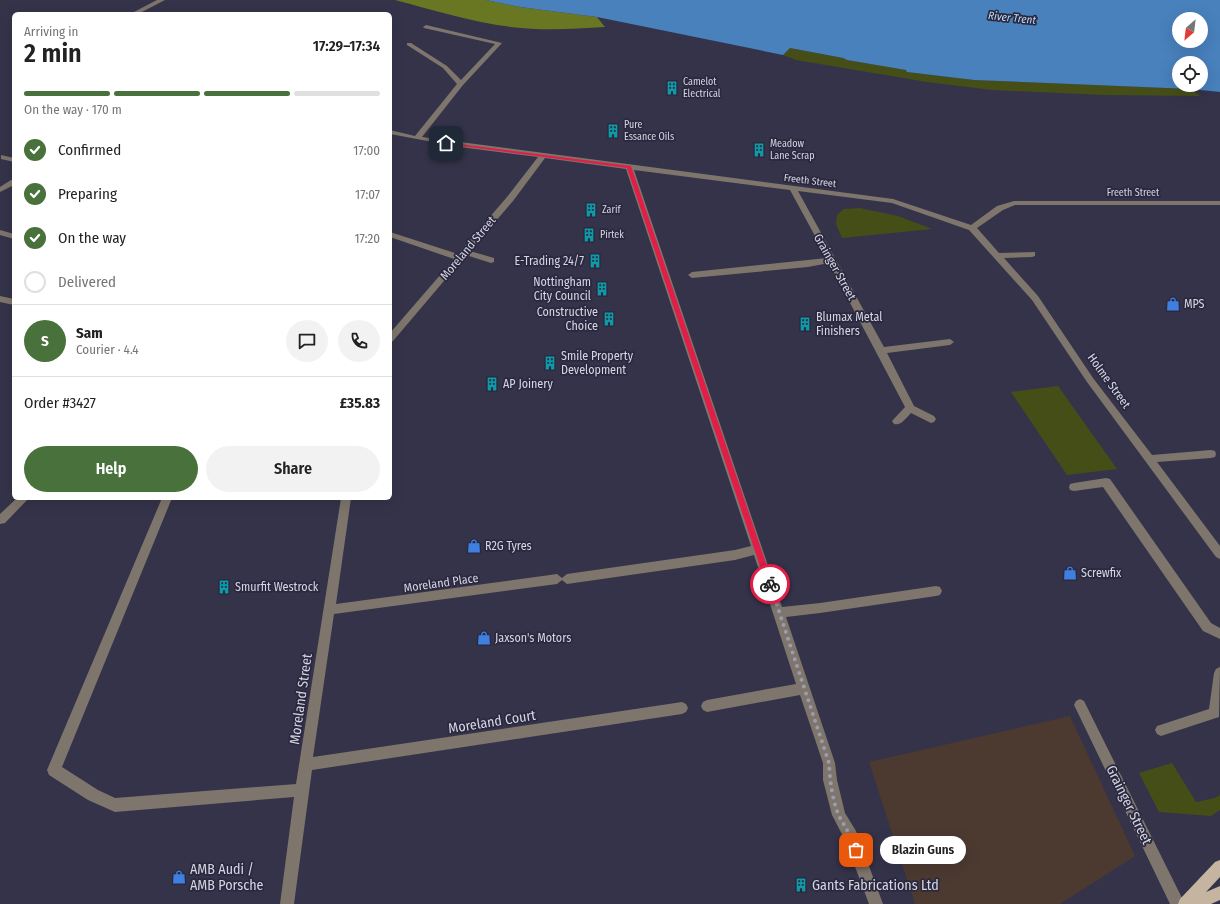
<!DOCTYPE html>
<html lang="en">
<head>
<meta charset="utf-8">
<style>
	:root { --surface:#fff; --page:#f2f2f2; --text:#222; --muted:#767676; --line:#e0e0e0; --accent:#48713b }
	body { margin:0; font-family:"Fira Sans Condensed",sans-serif; background:var(--page); color:var(--text); height:100vh; display:flex; flex-direction:column; font-size:15px; white-space:nowrap }
	* { box-sizing:border-box; margin:0 }
	p { font-size:13px; color:var(--muted) }
	.icon { flex:none; width:22px; height:22px; fill:none; stroke:currentColor; stroke-width:2; stroke-linecap:round; stroke-linejoin:round }
	.map { position:relative; flex:1; overflow:hidden }
	.sheet { position:absolute; left:12px; top:12px; width:380px; height:488px; display:flex; flex-direction:column; background:var(--surface); border-radius:6px; box-shadow:0 4px 16px #0002 }
	.sheet>* { flex:none }
	.needle { width:26px; rotate:208deg }
	.controls { position:absolute; left:1172px; top:12px; display:grid; gap:8px }
	.controls a { display:grid; place-items:center; width:36px; height:36px; border-radius:50%; background:var(--surface); box-shadow:0 4px 16px #0002; font-size:20px }
	.pin { position:absolute; display:grid; place-items:center; width:34px; height:34px; color:#fff; margin:-17px; border-radius:8px; box-shadow:0 2px 6px #0006 }
	.courier { position:absolute; display:grid; place-items:center; width:40px; height:40px; margin:-20px; border:3px solid #e11d48; border-radius:50%; background:#fff; color:#222; box-shadow:0 1px 5px #0007 }
	.bubble { position:absolute; height:28px; border-radius:14px; background:var(--surface); box-shadow:0 4px 16px #0002; font-size:13px; font-weight:600; line-height:28px; text-align:center }
	.summary em { font-style:normal; font-weight:600 }
	.summary div { display:flex; flex-direction:column-reverse }
	.summary { display:flex; align-items:center; justify-content:space-between; height:68px; padding:0 12px }
	h1 { font-size:26px; font-weight:600; line-height:30px }
	.bar { display:grid; grid-template-columns:repeat(4,1fr); gap:6px 4px; align-content:center; height:48px; padding:0 12px }
	.bar i { height:5px; border-radius:3px; background:var(--line) }
	.bar .current { background:var(--accent) }
	.bar p { grid-column:span 4 }
	.line { display:flex; align-items:center; gap:10px; padding:0 12px; border-top:1px solid var(--line) }
	.line div { flex:1 }
	.round { display:grid; place-items:center; flex:none; width:42px; height:42px; border-radius:21px; background:var(--page) }
	ol { padding:0 12px; list-style:none }
	li { display:flex; align-items:center; gap:12px; height:44px }
	li p { margin-inline-start:auto }
	li .icon { padding:4px; border-radius:50%; background:var(--accent); color:#fff; stroke-width:4 }
	li:last-child { color:var(--muted) }
	li i { width:22px; height:22px; border:2px solid var(--line); border-radius:50% }
	.primary-button { display:flex; gap:8px; margin-top:auto; padding:8px 12px }
	.primary-button a { flex:1; height:46px; border-radius:24px; background:var(--accent); color:#fff; font-size:16px; font-weight:600; line-height:46px; text-align:center }
	.primary-button a+a { background:var(--page); color:var(--text) }
	.map>svg:first-child { display:block }
	.commercial { fill:#4c3a31 }
	.green { fill:#464e18 }
	.forest { fill:#6a7722 }
	.water { fill:#4881bc; fill-rule:evenodd }
	.lines { fill:none; stroke-linecap:round; stroke-linejoin:round }
	.minor { fill:#7e766c; fill-rule:evenodd }
	.major { fill:#c5b5a0; fill-rule:evenodd }
	.route { fill:#e11d48 }
	.done { stroke:#9d9cad; stroke-width:4; stroke-dasharray:0 7.2 }
	.labels { text-anchor:middle; dominant-baseline:central; stroke-width:3.5; stroke-linejoin:round; paint-order:stroke }
	.far-poi-label { font-size:10px; fill:#d5d5e3; stroke:#2a293f; text-anchor:start }
	.far-street-label { font-size:10px; fill:#d5d5e3; stroke:#2a293f }
	.far-water-label { font-size:11px; font-style:italic; fill:#bcd9fa; stroke:#2a293f }
	.street-label { font-size:12px; fill:#d5d5e3; stroke:#2a293f }
	.poi-label { font-size:12px; fill:#d5d5e3; stroke:#2a293f; text-anchor:start }
	.near-street-label { font-size:14px; fill:#d5d5e3; stroke:#2a293f }
	.near-poi-label { font-size:14px; fill:#d5d5e3; stroke:#2a293f; text-anchor:start }
</style>
</head>
<body>
<div class="map">
<svg width="1220" height="904" viewBox="0 0 1220 904">
	<rect width="100%" height="100%" fill="#34334a"/>
	<path class="commercial" d="M 1070,716 L 1135,856 L 1060,904 L 915,904 L 869,762 Z"/>
	<path class="green" d="M 790,48 L 843,58 L 847,60 L 907,70 L 907,72 L 974,80 L 1191,89 L 1200,96 L 1104,95 L 992,90 L 927,82 L 796,60 L 783,55 Z
		M 860,208 L 898,216 L 932,229 L 842,238 L 836,224 L 837,215 L 844,209 Z
		M 1058,386 L 1117,469 L 1067,475 L 1011,392 Z
		M 1172,763 L 1196,802 L 1215,798 L 1220,795 L 1220,810 L 1211,816 L 1159,812 L 1139,773 Z"/>
	<path class="forest" d="M 395,0 L 486,0 L 520,7 L 597,17 L 605,27 C 574,29 542,31 511,27 C 472,22 433,10 395,0 Z"/>
	<path class="water" d="M 486,0 L 1220,0 L 1220,92 L 1191,89 L 974,80 L 907,72 L 906,70 L 847,60 L 843,58 L 790,48 L 783,55 L 597,17 L 520,7 ZM 1179,19 L 1201,19 L 1201,41 L 1179,41 ZM 1179,63 L 1201,63 L 1201,85 L 1179,85 Z"/>
	<g class="lines">
		<path class="minor" d="M 157,0 L 165,0 L 138,14 L 130,14 Z
			M 426,25 L 502,43 L 463,85 L 422,137 L 893,199 L 971,225 L 997,206 L 1014,201 L 1220,201 L 1220,205 L 1015,205 L 1003,210 L 977,228 L 999,253 L 1035,252 L 1035,256 L 1032,257 L 1004,258 L 1038,296 L 1093,378 L 1152,455 L 1211,450 L 1215,451 L 1216,454 L 1215,457 L 1211,458 L 1157,462 L 1220,546 L 1220,559 L 1216,557 L 1087,382 L 1032,300 L 969,230 L 892,203 L 798,191 L 884,347 L 950,339 L 954,342 L 950,345 L 887,353 L 914,406 L 934,416 L 936,419 L 934,422 L 931,423 L 911,413 C 906,418 901,426 894,424 L 892,421 L 905,407 L 829,263 L 808,267 L 692,278 L 688,275 L 692,272 L 827,258 L 790,190 L 634,170 L 782,607 L 820,603 L 936,586 L 940,587 L 942,591 L 940,595 L 936,596 L 820,613 L 786,617 L 835,763 L 837,780 L 845,813 L 856,831 L 883,904 L 869,904 L 845,840 L 832,815 L 823,780 L 823,763 L 800,695 L 707,712 L 703,710 L 701,706 L 703,702 L 707,700 L 796,684 L 754,555 L 735,560 L 567,584 L 562,580 L 557,584 L 334,614 L 313,757 L 682,702 L 686,704 L 688,708 L 686,712 L 682,714 L 312,770 L 294,904 L 280,904 L 294,797 L 115,812 L 88,800 L 49,775 L 47,770 L 162,498 L 172,498 L 62,767 L 98,790 L 115,798 L 296,784 L 341,498 L 351,498 L 336,604 L 557,574 L 562,578 L 567,574 L 735,550 L 751,546 L 626,169 L 545,158 L 513,201 L 470,251 L 494,258 L 494,262 L 491,263 L 466,255 L 393,341 L 390,342 L 390,333 L 454,259 L 390,237 L 390,232 L 458,254 L 507,197 L 538,157 L 460,147 L 390,134 L 390,130 L 415,136 L 457,84 L 443,68 L 407,45 L 407,43 L 411,43 L 447,66 L 461,80 L 495,44 L 424,28 L 423,27 Z
			M 1,155 L 14,158 L 14,162 L 1,159 Z
			M 11,180 L 14,180 L 14,185 L 0,192 L 0,187 Z
			M 0,230 L 14,234 L 14,239 L 0,235 Z
			M 0,296 L 14,299 L 14,305 L 0,302 Z
			M 1106,478 L 1110,479 L 1211,623 L 1220,628 L 1220,639 L 1203,631 L 1103,487 L 1074,491 L 1070,490 L 1069,487 L 1070,484 L 1074,483 Z
			M 17,498 L 29,498 L 5,523 L 0,524 L 0,514 Z
			M 1220,667 L 1219,717 L 1161,736 L 1157,734 L 1155,730 L 1157,726 L 1209,709 L 1214,673 L 1216,669 Z
			M 1080,699 L 1084,701 L 1185,904 L 1170,904 L 1076,709 L 1074,705 L 1076,701 Z"/>
		<path class="major" d="M 1220,860 L 1220,877 L 1206,892 L 1220,886 L 1220,900 L 1211,904 L 1178,904 L 1180,899 L 1215,862 Z"/>
	</g>
	<path class="route" d="M 444,142 L 631,166 L 773,584 L 772,587 L 767,587 L 766,584 L 627,168 L 446,144 Z"/>
	<g class="lines">
		<path class="done" d="M 770,584 L 829,763 C 830,780 832,800 839,816 C 845,827 852,837 856,850"/>
	</g>
	<defs>
		<g id="building-bare" transform="scale(1.08)"><path d="M-4-6H4V6H1V3H-1V6H-4ZM-2.5-4.3h1.7v1.8h-1.7ZM.8-4.3h1.7v1.8H.8ZM-2.5-1h1.7V.8h-1.7ZM.8-1h1.7V.8H.8Z" fill="#0f9aa8" stroke="#2a293f" stroke-width="2.5" paint-order="stroke"/></g>
		<g id="shop-bare" transform="scale(1.08)"><path d="M-5-2.5h2.3a2.7 3.5 0 0 1 5.4 0H5L5.5 6h-11ZM-1.5-2.5h3a1.5 2.3 0 0 0-3 0Z" fill="#3f7fe0" stroke="#2a293f" stroke-width="2.5" paint-order="stroke"/></g>
	</defs>
	<g fill-rule="evenodd">
		<use href="#building-bare" x="672" y="88"/>
		<use href="#building-bare" x="613" y="131"/>
		<use href="#building-bare" x="759" y="150"/>
		<use href="#building-bare" x="591" y="210"/>
		<use href="#building-bare" x="589" y="235"/>
		<use href="#building-bare" x="595" y="261"/>
		<use href="#building-bare" x="602" y="289"/>
		<use href="#shop-bare" x="1173" y="304"/>
		<use href="#building-bare" x="609" y="319"/>
		<use href="#building-bare" x="805" y="324"/>
		<use href="#building-bare" x="550" y="363"/>
		<use href="#building-bare" x="492" y="384"/>
		<use href="#shop-bare" x="474" y="546"/>
		<use href="#shop-bare" x="1070" y="573"/>
		<use href="#building-bare" x="224" y="587"/>
		<use href="#shop-bare" x="484" y="638"/>
		<use href="#shop-bare" x="179" y="877"/>
		<use href="#building-bare" x="801" y="885"/>
	</g>
	<g class="labels">
		<g class="far-poi-label">
			<text x="683" y="82">Camelot<tspan x="683" dy="12">Electrical</tspan></text>
			<text x="624" y="125">Pure<tspan x="624" dy="12">Essance Oils</tspan></text>
			<text x="770" y="144">Meadow<tspan x="770" dy="12">Lane Scrap</tspan></text>
			<text x="602" y="210">Zarif</text>
			<text x="600" y="235">Pirtek</text>
		</g>
		<g class="far-street-label">
			<text transform="translate(810 181) rotate(7)">Freeth Street</text>
			<text x="1133" y="193">Freeth Street</text>
		</g>
		<g class="far-water-label">
			<text transform="translate(1012 18) rotate(6)">River Trent</text>
		</g>
		<g class="street-label">
			<text transform="translate(468 248) rotate(-50)">Moreland Street</text>
			<text transform="translate(835 267) rotate(61)">Grainger Street</text>
			<text transform="translate(1109 381) rotate(54)">Holme Street</text>
			<text transform="translate(441 583) rotate(-8)">Moreland Place</text>
		</g>
		<g class="poi-label">
			<text x="584" y="261" text-anchor="end">E-Trading 24/7</text>
			<text x="591" y="282" text-anchor="end">Nottingham<tspan x="591" dy="14">City Council</tspan></text>
			<text x="1184" y="304">MPS</text>
			<text x="598" y="312" text-anchor="end">Constructive<tspan x="598" dy="14">Choice</tspan></text>
			<text x="816" y="317">Blumax Metal<tspan x="816" dy="14">Finishers</tspan></text>
			<text x="561" y="356">Smile Property<tspan x="561" dy="14">Development</tspan></text>
			<text x="503" y="384">AP Joinery</text>
			<text x="485" y="546">R2G Tyres</text>
			<text x="1081" y="573">Screwfix</text>
			<text x="235" y="587">Smurfit Westrock</text>
			<text x="495" y="638">Jaxson's Motors</text>
		</g>
		<g class="near-street-label">
			<text transform="translate(301 699) rotate(-82)">Moreland Street</text>
			<text transform="translate(492 722) rotate(-9)">Moreland Court</text>
			<text transform="translate(1129 805) rotate(64)">Grainger Street</text>
		</g>
		<g class="near-poi-label">
			<text x="190" y="869">AMB Audi /<tspan x="190" dy="16">AMB Porsche</tspan></text>
			<text x="812" y="885">Gants Fabrications Ltd</text>
		</g>
	</g>
</svg>
<div class="controls">
<a><svg class="needle" viewBox="-14 -14 28 28"><path d="M0-13l5 13h-10z" fill="#e53935"/><path d="M0 13l5-13h-10z" fill="#767676"/></svg></a>
<a><svg class="icon" aria-label="locate" viewBox="0 0 24 24"><circle cx="12" cy="12" r="6"/><path d="M12 2v4M12 18v4M2 12h4M18 12h4"/></svg></a>
</div>
<div class="pin" style="left:856px;top:850px;background:#ea580c"><svg class="icon" aria-label="bag" viewBox="0 0 24 24"><path d="M5 8h14l-1 12H6zM9 8a3 3 0 0 1 6 0"/></svg></div>
<div class="pin" style="left:446px;top:143px;background:#1f2937"><svg class="icon" aria-label="home" viewBox="0 0 24 24"><path d="M3 11l9-7 9 7M6 9v11h12V9"/></svg></div>
<div class="courier" style="left:770px;top:584px"><svg class="icon" aria-label="bike" viewBox="0 0 24 24"><circle cx="6" cy="16" r="4"/><circle cx="18" cy="16" r="4"/><path d="M6 16l4-8h5l3 8M10 8l3 8H6M13 5h3"/></svg></div>
<div class="bubble" style="left:880px;top:836px;width:86px">Blazin Guns</div>
<section class="sheet">
<div class="summary"><div><h1>2 min</h1><p>Arriving in</p></div><em>17:29–17:34</em></div>
<div class="bar"><i class="current"></i><i class="current"></i><i class="current"></i><i></i><p>On the way · 170 m</p></div>
<ol>
<li><svg class="icon" aria-label="check" viewBox="0 0 24 24"><path d="M5 12l5 5 9-10"/></svg>Confirmed<p>17:00</p></li>
<li><svg class="icon" aria-label="check" viewBox="0 0 24 24"><path d="M5 12l5 5 9-10"/></svg>Preparing<p>17:07</p></li>
<li><svg class="icon" aria-label="check" viewBox="0 0 24 24"><path d="M5 12l5 5 9-10"/></svg>On the way<p>17:20</p></li>
<li><i></i>Delivered</li>
</ol>
<div class="line" style="height:72px"><b class="round" style="background:var(--accent);color:#fff">S</b><div><b>Sam</b><p>Courier · 4.4</p></div><a class="round"><svg class="icon" aria-label="chat" viewBox="0 0 24 24"><path d="M4 5h16v11H9l-5 4z"/></svg></a><a class="round"><svg class="icon" aria-label="phone" viewBox="0 0 24 24"><path d="M5 4h4l2 5-3 2q2 4 5 5l2-3 5 2v4C11 20 4 13 5 4z"/></svg></a></div>
<div class="line" style="height:52px"><div>Order #3427</div><b>£35.83</b></div>
<div class="primary-button"><a>Help</a><a>Share</a></div>
</section>
</div>
</body>
</html>
